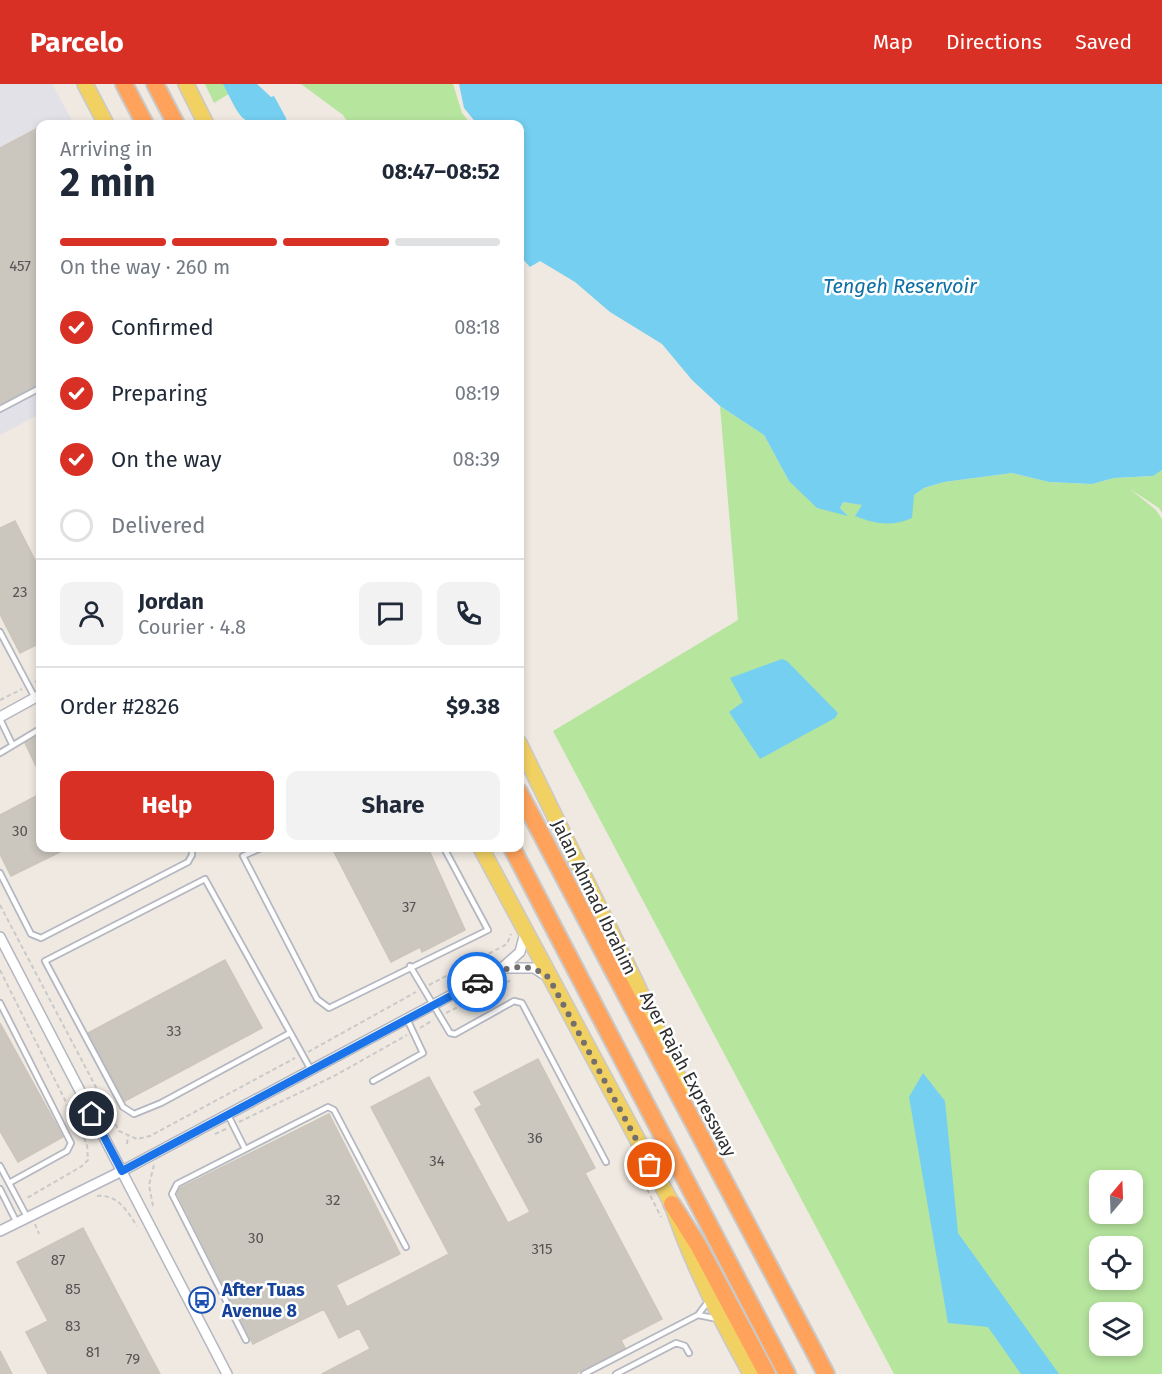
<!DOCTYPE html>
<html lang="en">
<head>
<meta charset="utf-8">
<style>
	:root { --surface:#fff; --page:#f2f2f3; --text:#1f2937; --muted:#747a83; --line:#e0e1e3; --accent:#d93025 }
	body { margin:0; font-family:"Fira Sans",sans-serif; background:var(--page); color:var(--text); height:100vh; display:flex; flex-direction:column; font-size:22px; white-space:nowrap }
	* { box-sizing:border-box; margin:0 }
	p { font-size:20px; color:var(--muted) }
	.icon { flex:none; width:33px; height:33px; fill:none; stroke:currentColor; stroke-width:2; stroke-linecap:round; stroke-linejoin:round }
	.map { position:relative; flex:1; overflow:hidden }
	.details { position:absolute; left:36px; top:36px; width:488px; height:732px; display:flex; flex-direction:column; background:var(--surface); border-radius:12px; box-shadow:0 3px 9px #0003 }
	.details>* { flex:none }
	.needle { width:39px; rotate:19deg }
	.buttons { position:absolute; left:1089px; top:1086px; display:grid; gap:12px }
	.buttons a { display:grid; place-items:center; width:54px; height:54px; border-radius:12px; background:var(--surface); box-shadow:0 3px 9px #0003; font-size:30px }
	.pin { position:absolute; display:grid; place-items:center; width:51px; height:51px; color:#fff; margin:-26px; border:3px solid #fff; border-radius:50%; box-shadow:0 2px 6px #0007 }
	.courier { position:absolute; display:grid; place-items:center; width:60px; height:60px; margin:-30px; border:4px solid #1a73e8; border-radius:50%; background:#fff; color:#222; box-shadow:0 2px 8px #0007 }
	.overview em { font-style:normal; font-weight:700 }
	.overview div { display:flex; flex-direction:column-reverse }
	.overview { display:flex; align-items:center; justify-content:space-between; height:102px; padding:0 24px }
	h1 { font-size:39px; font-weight:700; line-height:45px }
	.bar { display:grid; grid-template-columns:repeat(4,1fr); gap:9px 6px; align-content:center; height:72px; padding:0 24px }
	.bar i { height:8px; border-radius:4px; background:var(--line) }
	.bar .on { background:var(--accent) }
	.bar p { grid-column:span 4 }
	.line { display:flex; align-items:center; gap:15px; padding:0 24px; border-top:2px solid var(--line) }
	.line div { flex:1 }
	.round { display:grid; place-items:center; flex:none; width:63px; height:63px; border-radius:12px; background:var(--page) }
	ol { padding:0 24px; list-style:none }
	li { display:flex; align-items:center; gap:18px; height:66px }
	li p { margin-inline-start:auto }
	li .icon { padding:6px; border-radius:50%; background:var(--accent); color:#fff; stroke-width:4 }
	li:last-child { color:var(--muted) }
	li i { width:33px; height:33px; border:3px solid var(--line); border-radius:50% }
	.primary-button { display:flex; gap:12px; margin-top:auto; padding:12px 24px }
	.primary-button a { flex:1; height:69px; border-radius:12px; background:var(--accent); color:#fff; font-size:24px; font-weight:700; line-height:69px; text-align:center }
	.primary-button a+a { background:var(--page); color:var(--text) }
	header { display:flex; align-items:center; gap:36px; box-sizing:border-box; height:84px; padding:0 30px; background:var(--accent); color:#fff }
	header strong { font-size:28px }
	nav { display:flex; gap:33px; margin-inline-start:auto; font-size:21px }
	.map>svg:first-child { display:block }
	.industrial { fill:#e3e1e8 }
	.green { fill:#b6e59e; fill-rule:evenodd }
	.water { fill:#75cff0 }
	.building { fill:#cbc7bf; stroke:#cbc5ba; stroke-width:1.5 }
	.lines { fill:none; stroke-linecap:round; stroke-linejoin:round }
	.service-casing { stroke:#b4b7c1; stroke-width:8 }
	.minor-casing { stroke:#b4b7c1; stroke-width:12 }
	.primary-casing { stroke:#c9c9c9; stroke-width:18 }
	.motorway-casing { stroke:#c9c9c9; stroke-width:20 }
	.path { stroke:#c9c9c9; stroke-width:2; stroke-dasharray:4.5 3; stroke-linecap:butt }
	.service { stroke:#fff; stroke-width:4.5 }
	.minor { stroke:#fff; stroke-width:9 }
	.primary { stroke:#f2d163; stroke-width:15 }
	.motorway { stroke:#ffa35c; stroke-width:16 }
	.done { stroke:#726f6d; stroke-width:6; stroke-dasharray:0 10.8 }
	.route { stroke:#1a73e8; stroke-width:8 }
	.labels { text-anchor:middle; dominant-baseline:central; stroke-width:5; stroke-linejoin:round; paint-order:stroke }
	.number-label { font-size:15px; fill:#555452 }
	.street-label { font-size:18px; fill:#2e2e2e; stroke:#fff }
	.transit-label { font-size:18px; font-weight:bold; fill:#164399; stroke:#fff; text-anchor:start }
	.water-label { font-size:20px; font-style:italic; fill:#0d6fa3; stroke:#fff }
</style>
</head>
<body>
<header>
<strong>Parcelo</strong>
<nav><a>Map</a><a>Directions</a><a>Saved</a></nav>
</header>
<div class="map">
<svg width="1162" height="1290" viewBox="0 0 1162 1290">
	<rect width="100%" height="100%" fill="#efe9e1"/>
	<path class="industrial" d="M 0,0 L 52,0 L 74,40 L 40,40 L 40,330 L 0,351 Z"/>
	<path class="green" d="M 205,0 L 245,0 L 214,19 Z
		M 301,0 L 453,0 L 462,29 L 471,40 L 349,40 L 343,31 Z
		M 720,322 L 764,351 L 789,397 L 847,431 L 840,424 L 843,418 L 863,421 L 914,411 L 924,404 L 944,398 L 1012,389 L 1049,398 L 1092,400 L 1114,394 L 1153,392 L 1162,386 L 1162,429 L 1159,424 L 1130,405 L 1156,426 L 1162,435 L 1162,1290 L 894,1290 L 553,647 L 738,536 ZM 1100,1096 L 1132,1096 L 1132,1130 L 1100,1130 ZM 1100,1162 L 1132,1162 L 1132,1196 L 1100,1196 ZM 1100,1228 L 1132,1228 L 1132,1262 L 1100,1262 Z"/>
	<path class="water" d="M 223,0 L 257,0 L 271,13 L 274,12 L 286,34 L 287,40 C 240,41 244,41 223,0 Z
		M 459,0 L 1162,0 L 1162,386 L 1153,392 L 1114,394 L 1092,400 L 1049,398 L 1012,389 L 944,398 L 924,404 L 914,411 L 912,434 C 892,443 875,440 855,432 L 862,421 L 843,418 L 840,424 L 848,432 L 817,424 L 789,397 L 764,351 L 720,322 L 692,296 L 662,260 L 610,228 L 575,198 L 540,177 L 530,183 L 519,171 L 519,40 L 477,40 L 464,24 Z
		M 782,575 L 787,577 L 838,629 L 835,634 L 760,675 L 729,628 L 743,618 L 730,594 Z
		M 923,989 L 945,1017 L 958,1149 L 1059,1290 L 1021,1290 L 988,1243 L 948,1239 L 909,1013 Z"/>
	<path class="building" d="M 36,45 L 40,54 L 40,300 L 0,320 L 0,64 Z
		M 15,437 L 40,486 L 40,559 L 20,569 L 0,530 L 0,444 Z
		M 40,650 L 40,690 L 25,659 Z
		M 40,710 L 40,764 L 68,764 L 11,792 L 0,770 L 0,731 Z
		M 332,764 L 428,764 L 465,846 L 422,868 L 420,863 L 391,878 Z
		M 225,876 L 262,944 L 125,1017 L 88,949 Z
		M 0,939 L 63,1053 L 18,1078 L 0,1047 Z
		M 538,975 L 595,1084 L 585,1089 L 662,1235 L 621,1256 L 625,1264 L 575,1290 L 322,1290 L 370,1265 L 359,1244 L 339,1254 L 324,1225 L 253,1260 L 177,1109 L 180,1104 L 329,1030 L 400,1170 L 336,1201 L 347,1223 L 449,1170 L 371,1023 L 429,993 L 508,1139 L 530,1128 L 475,1025 L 482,1021 L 474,1008 Z
		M 83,1144 L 144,1260 L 160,1290 L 48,1290 L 26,1248 L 48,1237 L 17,1178 Z
		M 0,1267 L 12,1290 L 0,1290 Z"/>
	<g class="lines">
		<g class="service-casing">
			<path id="service" d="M 0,325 L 40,304
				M 0,548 L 35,614
				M 0,635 L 12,660
				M 0,669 L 40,645
				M 261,764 L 243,772 L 317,915 L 329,924 L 488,846 L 444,764
				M 0,789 L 31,850 L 41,854 L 188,778 L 192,771 L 192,764
				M 410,882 L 450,949 L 455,950 L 514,917 L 522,919 L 606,1078
				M 0,919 L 71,1059 L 67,1067 L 9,1099
				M 290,949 L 161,1019 L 134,1030 L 123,1023 L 45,877 L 205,795 L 311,986
				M 373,997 L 423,969 L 407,935
				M 228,1031 L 245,1065
				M 0,1082 L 27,1133
				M 0,1105 L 17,1139
				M 698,1231 L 718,1235
				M 246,1256 L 172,1110 L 177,1100 L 328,1023 L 334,1026 L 406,1163
				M 584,1290 L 698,1231 L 710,1215
				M 616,1290 L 676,1259 L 685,1262 L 689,1269"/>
		</g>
		<g class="minor-casing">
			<path id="minor" d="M 0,633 L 40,611
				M 0,853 L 227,1290
				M 502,884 L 534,884 L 548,893
				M 0,1147 L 122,1087 L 502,884 L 520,868 L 525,849"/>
		</g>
		<g class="primary-casing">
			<path id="primary" d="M 85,0 L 106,40
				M 186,0 L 206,40
				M 519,659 L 636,899 L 685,1008
				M 481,764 L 672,1120 C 691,1179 721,1235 751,1290"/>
		</g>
		<g class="motorway-casing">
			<path id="motorway" d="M 124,0 L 145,40
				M 155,0 L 176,40
				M 519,708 L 826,1290
				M 512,764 L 787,1290
				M 672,1120 L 698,1161 L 767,1290"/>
		</g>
		<path class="path" d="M 35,598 L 40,595
			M 0,616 L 22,605
			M 0,821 L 119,1047 L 137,1055 L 150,1052 L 295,974
			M 0,886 L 87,1060 L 88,1076 L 82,1082 L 27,1114
			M 429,901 L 507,860 L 511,850
			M 446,929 L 513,895
			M 420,944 L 433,936
			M 308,968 L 416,908
			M 239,1038 L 336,991 L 407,951
			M 215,1050 L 226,1045
			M 127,1060 L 128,1052
			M 637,1085 L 661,1133
			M 97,1112 C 118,1110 127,1127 137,1142
			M 153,1122 L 149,1101 L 154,1081
			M 35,1140 L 39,1150"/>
		<use href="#service" class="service"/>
		<use href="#minor" class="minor"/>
		<use href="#primary" class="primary"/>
		<use href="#motorway" class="motorway"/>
	</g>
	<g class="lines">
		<path class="done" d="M 477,898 C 500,885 526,874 549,894 L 650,1081"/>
		<path class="route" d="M 92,1030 L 122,1087 L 477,898"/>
	</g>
	<defs>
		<g id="bus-ring" transform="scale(1.35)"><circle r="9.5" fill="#fff" stroke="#1a4fb4" stroke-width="1.5"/><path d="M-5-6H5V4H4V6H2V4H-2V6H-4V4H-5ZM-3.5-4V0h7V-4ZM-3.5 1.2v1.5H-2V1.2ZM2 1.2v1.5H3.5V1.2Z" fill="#1a4fb4"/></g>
	</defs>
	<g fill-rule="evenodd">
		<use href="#bus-ring" x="202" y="1216"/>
	</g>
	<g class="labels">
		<g class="number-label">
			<text x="20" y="182">457</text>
			<text x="20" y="508">23</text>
			<text x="20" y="747">30</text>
			<text x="409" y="823">37</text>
			<text x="174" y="947">33</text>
			<text x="535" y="1054">36</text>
			<text x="437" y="1077">34</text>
			<text x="333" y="1116">32</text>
			<text x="256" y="1154">30</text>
			<text x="542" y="1165">315</text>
			<text x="58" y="1176">87</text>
			<text x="73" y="1205">85</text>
			<text x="73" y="1242">83</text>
			<text x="93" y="1268">81</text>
			<text x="133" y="1275">79</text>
		</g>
		<g class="street-label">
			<text transform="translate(594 813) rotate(64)">Jalan Ahmad Ibrahim</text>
			<text transform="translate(688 990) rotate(62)">Ayer Rajah Expressway</text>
		</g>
		<g class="transit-label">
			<text x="222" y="1206">After Tuas<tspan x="222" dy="21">Avenue 8</tspan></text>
		</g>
		<g class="water-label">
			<text x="900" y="202">Tengeh Reservoir</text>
		</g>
	</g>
</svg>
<div class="buttons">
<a><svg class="needle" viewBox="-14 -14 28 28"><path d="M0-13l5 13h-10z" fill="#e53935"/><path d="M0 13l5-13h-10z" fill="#747a83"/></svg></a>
<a><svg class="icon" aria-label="locate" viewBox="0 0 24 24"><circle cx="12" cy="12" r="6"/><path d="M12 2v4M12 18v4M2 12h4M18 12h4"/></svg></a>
<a><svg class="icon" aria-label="layers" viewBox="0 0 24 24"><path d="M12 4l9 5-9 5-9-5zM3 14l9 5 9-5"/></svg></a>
</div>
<div class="pin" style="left:650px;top:1081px;background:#ea580c"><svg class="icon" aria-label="bag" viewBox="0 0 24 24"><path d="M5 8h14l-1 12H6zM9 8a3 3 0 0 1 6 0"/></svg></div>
<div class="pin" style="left:92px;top:1030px;background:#1f2937"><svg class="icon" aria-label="home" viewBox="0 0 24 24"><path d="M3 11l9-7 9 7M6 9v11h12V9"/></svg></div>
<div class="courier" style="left:477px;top:898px"><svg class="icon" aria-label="car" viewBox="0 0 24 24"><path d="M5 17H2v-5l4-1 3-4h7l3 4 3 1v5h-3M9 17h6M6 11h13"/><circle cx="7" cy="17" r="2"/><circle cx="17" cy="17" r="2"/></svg></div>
<section class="details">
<div class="overview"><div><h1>2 min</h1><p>Arriving in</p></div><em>08:47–08:52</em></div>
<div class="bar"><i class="on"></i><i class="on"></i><i class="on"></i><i></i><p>On the way · 260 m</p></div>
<ol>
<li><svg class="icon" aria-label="check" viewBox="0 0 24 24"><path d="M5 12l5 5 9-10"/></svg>Confirmed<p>08:18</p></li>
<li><svg class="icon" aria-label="check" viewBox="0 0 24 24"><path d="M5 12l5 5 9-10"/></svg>Preparing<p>08:19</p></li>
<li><svg class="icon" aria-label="check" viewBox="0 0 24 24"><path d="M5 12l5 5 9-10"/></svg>On the way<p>08:39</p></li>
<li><i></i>Delivered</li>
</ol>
<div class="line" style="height:108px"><a class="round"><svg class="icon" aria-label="person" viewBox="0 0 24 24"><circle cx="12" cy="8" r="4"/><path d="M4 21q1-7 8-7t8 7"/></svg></a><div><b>Jordan</b><p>Courier · 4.8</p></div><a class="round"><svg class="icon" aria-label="chat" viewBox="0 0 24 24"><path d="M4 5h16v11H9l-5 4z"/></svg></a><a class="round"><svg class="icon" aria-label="phone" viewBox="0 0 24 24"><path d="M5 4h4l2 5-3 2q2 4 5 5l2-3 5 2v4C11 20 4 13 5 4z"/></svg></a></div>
<div class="line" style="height:78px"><div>Order #2826</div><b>$9.38</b></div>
<div class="primary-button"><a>Help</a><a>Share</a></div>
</section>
</div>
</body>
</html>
